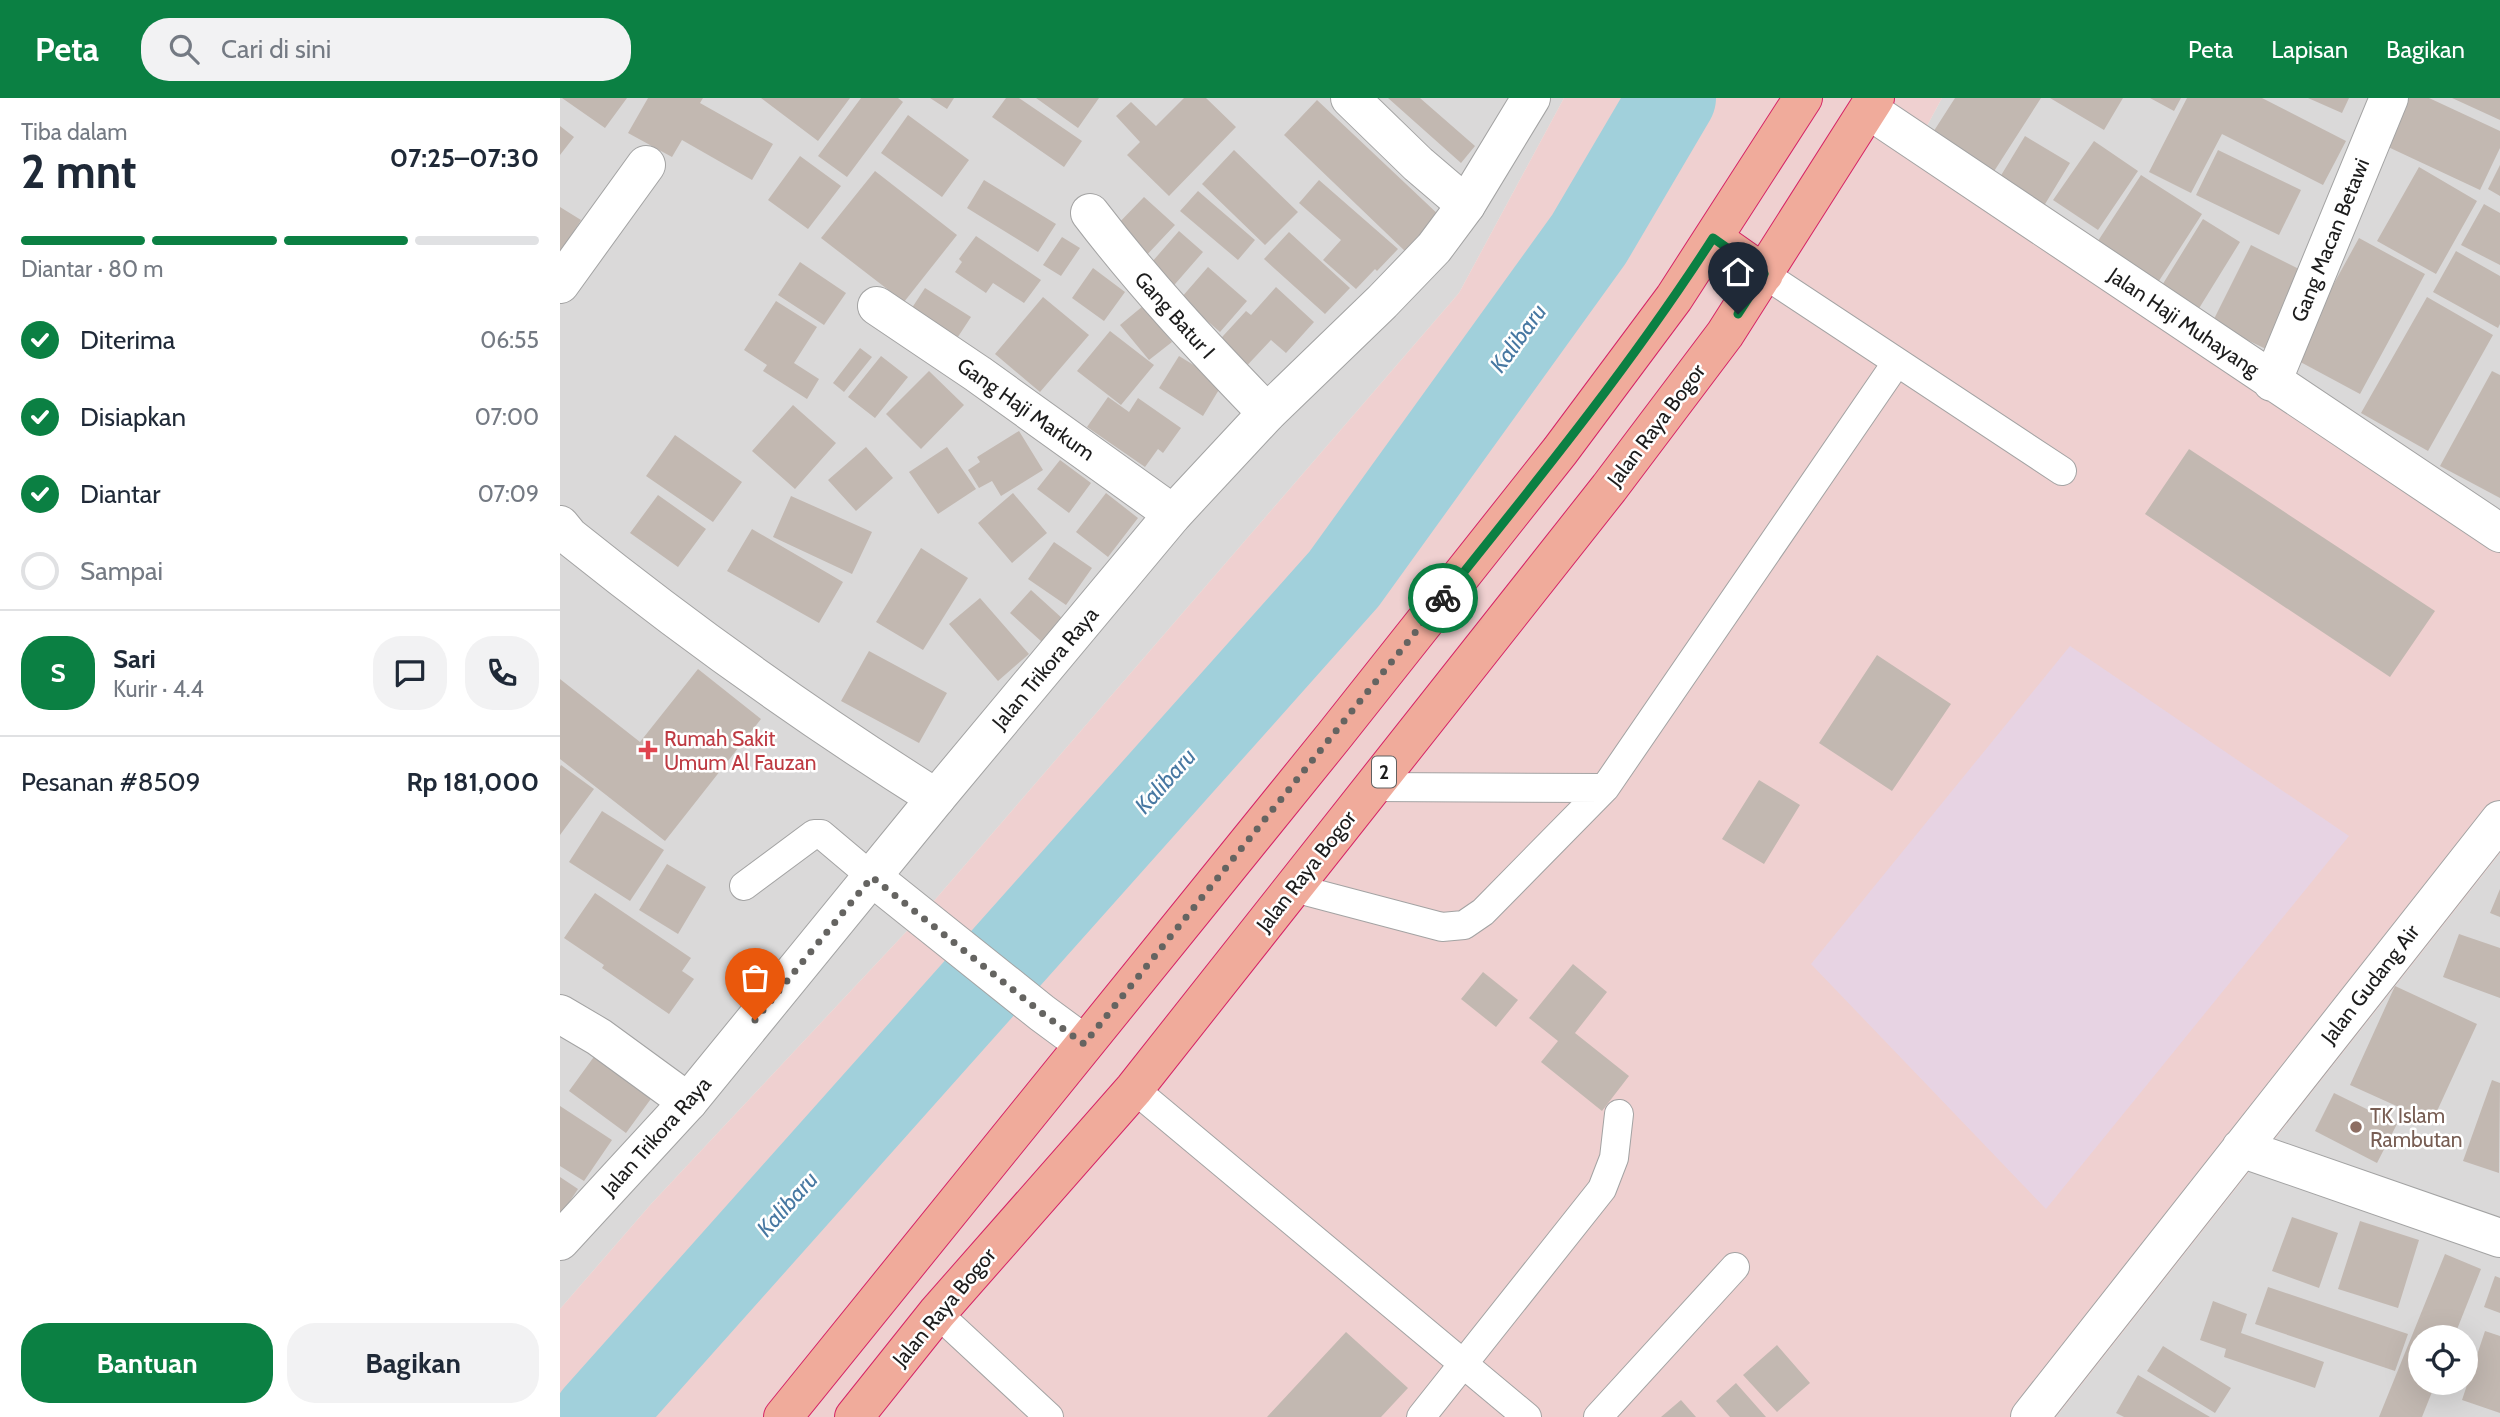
<!DOCTYPE html>
<html lang="id">
<head>
<meta charset="utf-8">
<style>
	:root { --surface:#fff; --page:#f2f2f3; --text:#1f2937; --muted:#747a83; --line:#e0e1e3; --accent:#0b8043 }
	body { margin:0; font-family:Cabin,sans-serif; background:var(--page); color:var(--text); height:100vh; display:flex; flex-direction:column; font-size:26px; white-space:nowrap }
	* { box-sizing:border-box; margin:0 }
	p { font-size:23px; color:var(--muted) }
	.icon { flex:none; width:38px; height:38px; fill:none; stroke:currentColor; stroke-width:2; stroke-linecap:round; stroke-linejoin:round }
	.map { position:relative; flex:1; overflow:hidden }
	.sheet { display:flex; flex-direction:column; background:var(--surface); width:560px }
	.sheet>* { flex:none }
	.controls { position:absolute; left:1848px; top:1227px; display:grid; gap:14px }
	.controls a { display:grid; place-items:center; width:70px; height:70px; border-radius:50%; background:var(--surface); box-shadow:0 7px 28px #0002; font-size:35px }
	.pin { position:absolute; display:grid; place-items:center; width:60px; height:60px; color:#fff; margin:-72px -30px; border-radius:50% 50% 50% 0; rotate:-45deg; box-shadow:0 0 7px #0007 }
	.pin .icon { rotate:45deg }
	.courier { position:absolute; display:grid; place-items:center; width:70px; height:70px; margin:-35px; border:5px solid #0b8043; border-radius:50%; background:#fff; color:#222; box-shadow:0 2px 9px #0007 }
	.overview em { font-style:normal; font-weight:800 }
	.overview div { display:flex; flex-direction:column-reverse }
	.overview { display:flex; align-items:center; justify-content:space-between; height:119px; padding:0 21px }
	h1 { font-size:46px; font-weight:800; line-height:52px }
	.bar { display:grid; grid-template-columns:repeat(4,1fr); gap:10px 7px; align-content:center; height:84px; padding:0 21px }
	.bar i { height:9px; border-radius:5px; background:var(--line) }
	.bar .selected { background:var(--accent) }
	.bar p { grid-column:span 4 }
	.line { display:flex; align-items:center; gap:18px; padding:0 21px; border-top:2px solid var(--line) }
	.line div { flex:1 }
	.round { display:grid; place-items:center; flex:none; width:74px; height:74px; border-radius:28px; background:var(--page) }
	ol { padding:0 21px; list-style:none }
	li { display:flex; align-items:center; gap:21px; height:77px }
	li p { margin-inline-start:auto }
	li .icon { padding:7px; border-radius:50%; background:var(--accent); color:#fff; stroke-width:4 }
	li:last-child { color:var(--muted) }
	li i { width:38px; height:38px; border:4px solid var(--line); border-radius:50% }
	.action { display:flex; gap:14px; margin-top:auto; padding:14px 21px }
	.action a { flex:1; height:80px; border-radius:28px; background:var(--accent); color:#fff; font-size:28px; font-weight:800; line-height:80px; text-align:center }
	.action a+a { background:var(--page); color:var(--text) }
	header { display:flex; align-items:center; gap:42px; box-sizing:border-box; height:98px; padding:0 35px; background:var(--accent); color:#fff }
	header strong { font-size:33px }
	nav { display:flex; gap:38px; margin-inline-start:auto; font-size:24px }
	.search { width:490px; height:63px; background:var(--page); display:flex; align-items:center; gap:18px; box-sizing:border-box; padding:0 24px; border-radius:28px; color:var(--muted); font-size:26px }
	main { display:flex; flex:1; min-height:0 }
	.map>svg:first-child { display:block }
	.residential { fill:#dad9d9; fill-rule:evenodd }
	.commercial { fill:#efd0d0 }
	.industrial { fill:#e7d3e3 }
	.lines { fill:none; stroke-linecap:round; stroke-linejoin:round }
	.river { stroke:#a1d0db; stroke-width:88 }
	.building { fill:#c2b8b1 }
	.service-casing { stroke:#a3a3a3; stroke-width:30 }
	.minor-casing { stroke:#a3a3a3; stroke-width:40 }
	.tertiary-casing { stroke:#a3a3a3; stroke-width:40 }
	.trunk-casing { stroke:#d52466; stroke-width:40 }
	.service { stroke:#fff; stroke-width:28 }
	.minor { stroke:#fff; stroke-width:38 }
	.tertiary { stroke:#fff; stroke-width:38 }
	.trunk { stroke:#f0ab9b; stroke-width:38 }
	.done { stroke:#656461; stroke-width:7; stroke-dasharray:0 12.6 }
	.route { stroke:#0b8043; stroke-width:9 }
	.health-dot { fill:#e0444e; stroke:#fff; stroke-width:2.5 }
	.education-dot { fill:#8d6e63; stroke:#fff; stroke-width:2.5 }
	.labels { text-anchor:middle; dominant-baseline:central; stroke-width:5; stroke-linejoin:round; paint-order:stroke }
	.shield { fill:#fff; stroke:#606060; stroke-width:2 }
	.shield-label { font-size:19px; font-weight:bold; fill:#1c1c1c }
	.street-label { font-size:21px; fill:#1c1c1c; stroke:#fff }
	.health-label { font-size:21px; fill:#be3a42; stroke:#fff; text-anchor:start }
	.education-label { font-size:21px; fill:#785e54; stroke:#fff; text-anchor:start }
	.water-label { font-size:23px; font-style:italic; fill:#4778a2; stroke:#fff }
</style>
</head>
<body>
<header>
<strong>Peta</strong>
<div class="search"><svg class="icon" aria-label="search" viewBox="0 0 24 24"><circle cx="10" cy="10" r="6"/><path d="M15 15l6 6"/></svg>Cari di sini</div>
<nav><a>Peta</a><a>Lapisan</a><a>Bagikan</a></nav>
</header>
<main>
<section class="sheet">
<div class="overview"><div><h1>2 mnt</h1><p>Tiba dalam</p></div><em>07:25–07:30</em></div>
<div class="bar"><i class="selected"></i><i class="selected"></i><i class="selected"></i><i></i><p>Diantar · 80 m</p></div>
<ol>
<li><svg class="icon" aria-label="check" viewBox="0 0 24 24"><path d="M5 12l5 5 9-10"/></svg>Diterima<p>06:55</p></li>
<li><svg class="icon" aria-label="check" viewBox="0 0 24 24"><path d="M5 12l5 5 9-10"/></svg>Disiapkan<p>07:00</p></li>
<li><svg class="icon" aria-label="check" viewBox="0 0 24 24"><path d="M5 12l5 5 9-10"/></svg>Diantar<p>07:09</p></li>
<li><i></i>Sampai</li>
</ol>
<div class="line" style="height:126px"><b class="round" style="background:var(--accent);color:#fff">S</b><div><b>Sari</b><p>Kurir · 4.4</p></div><a class="round"><svg class="icon" aria-label="chat" viewBox="0 0 24 24"><path d="M4 5h16v11H9l-5 4z"/></svg></a><a class="round"><svg class="icon" aria-label="phone" viewBox="0 0 24 24"><path d="M5 4h4l2 5-3 2q2 4 5 5l2-3 5 2v4C11 20 4 13 5 4z"/></svg></a></div>
<div class="line" style="height:91px"><div>Pesanan #8509</div><b>Rp 181,000</b></div>
<div class="action"><a>Bantuan</a><a>Bagikan</a></div>
</section>
<div class="map">
<svg width="1940" height="1319" viewBox="0 0 1940 1319">
	<rect width="100%" height="100%" fill="#ede9e1"/>
	<path class="residential" d="M 0,0 L 1004,0 L 899,195 L 361,818 L 92,1105 L 0,1211 Z
		M 1382,0 L 1940,0 L 1940,424 L 1361,39 Z
		M 1940,755 L 1940,1319 L 1496,1319 ZM 1860,1239 L 1906,1239 L 1906,1284 L 1860,1284 Z"/>
	<path class="commercial" d="M 1004,0 L 1382,0 L 1361,39 L 1940,424 L 1940,755 L 1496,1319 L 0,1319 L 0,1211 L 92,1105 L 361,818 L 899,195 Z"/>
	<path class="industrial" d="M 1510,548 L 1789,738 L 1486,1111 L 1251,866 Z"/>
	<g class="lines">
		<path class="river" d="M 37,1319 L 784,481 L 1029,141 L 1112,0"/>
	</g>
	<path class="building" d="M 2,0 L 67,0 L 45,30 Z
		M 88,0 L 143,0 L 140,5 L 213,46 L 192,82 L 122,42 L 112,59 L 68,35 Z
		M 201,0 L 290,0 L 258,43 Z
		M 301,0 L 338,0 L 343,4 L 287,79 L 258,58 Z
		M 370,0 L 394,0 L 387,11 Z
		M 446,0 L 459,0 L 522,43 L 504,69 L 432,19 Z
		M 476,0 L 539,0 L 518,30 Z
		M 624,0 L 646,0 L 676,29 L 609,98 L 567,57 L 580,44 L 556,18 L 571,4 L 596,28 Z
		M 828,0 L 860,0 L 915,48 L 901,65 Z
		M 1395,0 L 1481,0 L 1431,78 L 1370,39 Z
		M 1490,0 L 1563,0 L 1544,32 Z
		M 1590,0 L 1621,0 L 1614,13 Z
		M 1627,0 L 1702,0 L 1786,43 L 1763,87 L 1662,36 L 1631,95 L 1589,74 Z
		M 1748,0 L 1789,0 L 1782,15 Z
		M 1849,0 L 1869,0 L 1940,33 L 1940,50 L 1920,92 L 1826,48 Z
		M 1892,0 L 1940,0 L 1940,22 Z
		M 757,2 L 881,119 L 847,155 L 724,37 Z
		M 348,17 L 409,62 L 382,99 L 321,55 Z
		M 0,28 L 14,39 L 0,57 Z
		M 1465,38 L 1510,65 L 1482,111 L 1437,84 Z
		M 1534,43 L 1578,73 L 1538,132 L 1493,102 Z
		M 674,52 L 738,114 L 705,147 L 642,86 Z
		M 1658,52 L 1741,92 L 1719,137 L 1636,97 Z
		M 240,58 L 281,88 L 248,131 L 208,102 Z
		M 1940,67 L 1940,98 L 1928,91 Z
		M 1859,69 L 1917,103 L 1876,176 L 1817,143 Z
		M 315,73 L 397,137 L 344,204 L 261,140 Z
		M 1581,77 L 1642,116 L 1597,186 L 1536,146 Z
		M 424,82 L 496,126 L 478,154 L 407,110 Z
		M 759,82 L 838,151 L 817,173 L 815,171 L 796,191 L 763,162 L 781,142 L 739,105 Z
		M 638,93 L 695,142 L 678,162 L 620,113 Z
		M 584,99 L 615,127 L 583,161 L 552,132 Z
		M 1924,106 L 1940,115 L 1940,167 L 1901,147 Z
		M 0,109 L 21,122 L 0,156 Z
		M 1643,121 L 1680,144 L 1638,212 L 1601,189 Z
		M 619,133 L 643,154 L 609,193 L 585,172 Z
		M 729,134 L 790,190 L 765,216 L 704,161 Z
		M 416,138 L 481,182 L 464,205 L 433,185 L 426,195 L 395,174 L 402,164 L 399,161 Z
		M 502,139 L 520,150 L 501,178 L 483,167 Z
		M 1799,140 L 1865,176 L 1800,296 L 1733,260 Z
		M 1691,147 L 1747,175 L 1708,252 L 1652,225 Z
		M 1896,153 L 1940,178 L 1940,226 L 1938,230 L 1873,194 Z
		M 240,164 L 286,195 L 264,227 L 218,197 Z
		M 648,169 L 687,203 L 660,234 L 621,200 Z
		M 533,170 L 565,194 L 544,223 L 512,200 Z
		M 716,189 L 754,224 L 726,255 L 711,242 L 680,275 L 652,250 L 686,213 L 691,217 Z
		M 365,190 L 411,219 L 390,251 L 344,222 Z
		M 483,199 L 529,237 L 480,294 L 435,256 Z
		M 1867,199 L 1933,237 L 1868,353 L 1801,315 Z
		M 216,203 L 257,229 L 234,265 L 259,281 L 247,301 L 203,273 L 207,267 L 184,252 Z
		M 583,208 L 612,244 L 589,262 L 560,227 Z
		M 550,233 L 594,267 L 561,307 L 517,273 Z
		M 300,250 L 312,259 L 284,294 L 273,285 Z
		M 321,258 L 348,279 L 315,320 L 288,299 Z
		M 619,258 L 663,285 L 643,318 L 599,290 Z
		M 369,273 L 404,307 L 361,351 L 326,316 Z
		M 1932,273 L 1940,277 L 1940,400 L 1880,368 Z
		M 548,299 L 569,314 L 578,300 L 621,330 L 603,355 L 598,351 L 585,369 L 527,329 Z
		M 233,307 L 276,345 L 235,391 L 192,353 Z
		M 459,333 L 483,372 L 441,398 L 432,383 L 419,390 L 408,372 L 420,364 L 417,359 Z
		M 115,337 L 182,384 L 153,424 L 86,378 Z
		M 306,349 L 333,380 L 296,413 L 268,382 Z
		M 387,349 L 416,391 L 378,416 L 349,374 Z
		M 1629,351 L 1875,513 L 1830,579 L 1585,416 Z
		M 500,362 L 531,385 L 509,415 L 477,391 Z
		M 453,395 L 487,435 L 452,465 L 418,425 Z
		M 546,395 L 578,420 L 548,459 L 516,434 Z
		M 98,397 L 146,431 L 118,469 L 70,435 Z
		M 231,398 L 312,434 L 292,476 L 213,439 Z
		M 192,431 L 283,484 L 259,525 L 167,473 Z
		M 494,444 L 532,470 L 506,507 L 468,481 Z
		M 361,450 L 408,480 L 363,552 L 316,524 Z
		M 471,492 L 503,521 L 482,544 L 450,515 Z
		M 420,500 L 469,556 L 438,583 L 389,526 Z
		M 309,553 L 387,595 L 359,645 L 281,603 Z
		M 1317,557 L 1391,606 L 1332,693 L 1259,645 Z
		M 138,571 L 201,621 L 105,743 L 0,661 L 0,581 L 80,644 Z
		M 1,667 L 34,691 L 0,737 L 0,669 Z
		M 1199,682 L 1240,707 L 1204,766 L 1162,741 Z
		M 42,713 L 104,752 L 70,803 L 9,764 Z
		M 107,766 L 146,789 L 118,836 L 79,812 Z
		M 1940,791 L 1940,819 L 1930,815 Z
		M 35,795 L 131,860 L 122,873 L 134,881 L 109,916 L 42,870 L 44,867 L 4,840 Z
		M 1899,836 L 1940,850 L 1940,900 L 1883,879 Z
		M 1013,866 L 1047,894 L 1015,935 L 1069,978 L 1042,1013 L 981,964 L 998,943 L 969,920 Z
		M 923,874 L 958,902 L 936,929 L 901,901 Z
		M 1835,888 L 1917,926 L 1872,1024 L 1790,987 Z
		M 44,945 L 101,987 L 66,1035 L 9,993 Z
		M 1932,982 L 1940,985 L 1939,1075 L 1903,1063 Z
		M 1774,995 L 1837,1026 L 1817,1065 L 1755,1033 Z
		M 0,1008 L 52,1042 L 24,1083 L 0,1068 Z
		M 0,1079 L 18,1091 L 0,1118 Z
		M 1732,1119 L 1778,1135 L 1759,1190 L 1712,1173 Z
		M 1800,1123 L 1859,1142 L 1838,1210 L 1778,1191 Z
		M 1885,1156 L 1921,1171 L 1894,1239 L 1860,1239 L 1860,1284 L 1876,1284 L 1862,1319 L 1819,1319 Z
		M 1935,1178 L 1940,1180 L 1940,1215 L 1924,1209 Z
		M 1708,1189 L 1848,1236 L 1835,1273 L 1695,1226 Z
		M 1653,1203 L 1687,1216 L 1681,1235 L 1764,1264 L 1755,1290 L 1664,1259 L 1666,1251 L 1640,1242 Z
		M 1925,1233 L 1940,1238 L 1940,1315 L 1902,1302 Z
		M 786,1234 L 848,1290 L 821,1319 L 707,1319 Z
		M 1217,1247 L 1250,1285 L 1217,1314 L 1183,1277 Z
		M 1603,1248 L 1671,1290 L 1655,1315 L 1587,1273 Z
		M 1578,1277 L 1650,1319 L 1564,1319 L 1556,1315 Z
		M 1176,1285 L 1206,1319 L 1170,1319 L 1156,1303 Z
		M 1121,1302 L 1136,1319 L 1101,1319 Z"/>
	<g class="lines">
		<g class="service-casing">
			<path id="service" d="M 1204,176 L 1502,373
				M 813,689 L 1045,690
				M 184,788 L 254,736 L 261,736 L 312,779
				M 734,790 L 882,829 L 904,827 L 923,814 L 1045,690 L 1337,264
				M 574,991 L 967,1319
				M 377,1215 L 489,1319
				M 861,1319 L 1042,1091 L 1054,1060 L 1059,1016
				M 1038,1319 L 1175,1169"/>
		</g>
		<g class="minor-casing">
			<path id="minor" d="M 790,0 L 858,66 L 906,107
				M 1309,12 L 1940,435
				M 530,115 C 585,187 644,250 707,315
				M 0,186 L 86,67
				M 317,208 L 418,276 L 613,416
				M 1712,284 L 1829,0
				M 0,427 L 9,438 C 126,532 249,620 376,700
				M 312,779 L 482,915 L 524,946
				M 0,916 L 39,939 L 128,1004
				M 1681,1050 L 1940,1140
				M 1470,1319 L 1940,722"/>
		</g>
		<g class="tertiary-casing">
			<path id="tertiary" d="M 0,1143 L 128,1004 L 376,700 L 613,416 L 707,315 L 822,204 L 874,150 L 906,107 L 971,0"/>
		</g>
		<g class="trunk-casing">
			<path id="trunk" d="M 1153,140 L 1204,176
				M 223,1319 L 774,638 L 1000,353 L 1114,200 L 1243,0
				M 294,1319 L 377,1215 L 574,991 L 1049,390 L 1165,236 L 1315,0"/>
		</g>
		<use href="#service" class="service"/>
		<use href="#minor" class="minor"/>
		<use href="#tertiary" class="tertiary"/>
		<use href="#trunk" class="trunk"/>
	</g>
	<g class="lines">
		<path class="done" d="M 195,922 L 312,779 L 482,915 L 524,946 L 883,500"/>
		<path class="route" d="M 883,500 C 977,383 1072,266 1153,140 L 1204,176 L 1178,216"/>
	</g>
	<path class="health-dot" d="M84.5 641.5h7v7h7v7h-7v7h-7v-7h-7v-7h7z"/>
	<circle class="education-dot" cx="1796" cy="1029" r="7"/>
	<g class="labels">
		<rect class="shield" x="812" y="658.5" width="24" height="31" rx="5"/>
		<g class="shield-label">
			<text x="824" y="674">2</text>
		</g>
		<g class="street-label">
			<text transform="translate(1770 142) rotate(-68)">Gang Macan Betawi</text>
			<text transform="translate(615 217) rotate(48)">Gang Batur I</text>
			<text transform="translate(1624 224) rotate(34)">Jalan Haji Muhayang</text>
			<text transform="translate(466 311) rotate(35)">Gang Haji Markum</text>
			<text transform="translate(1096 327) rotate(-53)">Jalan Raya Bogor</text>
			<text transform="translate(485 570) rotate(-50)">Jalan Trikora Raya</text>
			<text transform="translate(746 773) rotate(-52)">Jalan Raya Bogor</text>
			<text transform="translate(1810 886) rotate(-52)">Jalan Gudang Air</text>
			<text transform="translate(96 1038) rotate(-48)">Jalan Trikora Raya</text>
			<text transform="translate(384 1209) rotate(-50)">Jalan Raya Bogor</text>
		</g>
		<g class="health-label">
			<text x="104" y="640">Rumah Sakit<tspan x="104" dy="24">Umum Al Fauzan</tspan></text>
		</g>
		<g class="education-label">
			<text x="1810" y="1017">TK Islam<tspan x="1810" dy="24">Rambutan</tspan></text>
		</g>
		<g class="water-label">
			<text transform="translate(958 240) rotate(-54)">Kalibaru</text>
			<text transform="translate(605 683) rotate(-48)">Kalibaru</text>
			<text transform="translate(227 1106) rotate(-48)">Kalibaru</text>
		</g>
	</g>
</svg>
<div class="controls">
<a><svg class="icon" aria-label="locate" viewBox="0 0 24 24"><circle cx="12" cy="12" r="6"/><path d="M12 2v4M12 18v4M2 12h4M18 12h4"/></svg></a>
</div>
<div class="pin" style="left:195px;top:922px;background:#ea580c"><svg class="icon" aria-label="bag" viewBox="0 0 24 24"><path d="M5 8h14l-1 12H6zM9 8a3 3 0 0 1 6 0"/></svg></div>
<div class="pin" style="left:1178px;top:216px;background:#1f2937"><svg class="icon" aria-label="home" viewBox="0 0 24 24"><path d="M3 11l9-7 9 7M6 9v11h12V9"/></svg></div>
<div class="courier" style="left:883px;top:500px"><svg class="icon" aria-label="bike" viewBox="0 0 24 24"><circle cx="6" cy="16" r="4"/><circle cx="18" cy="16" r="4"/><path d="M6 16l4-8h5l3 8M10 8l3 8H6M13 5h3"/></svg></div>
</div>
</main>
</body>
</html>
